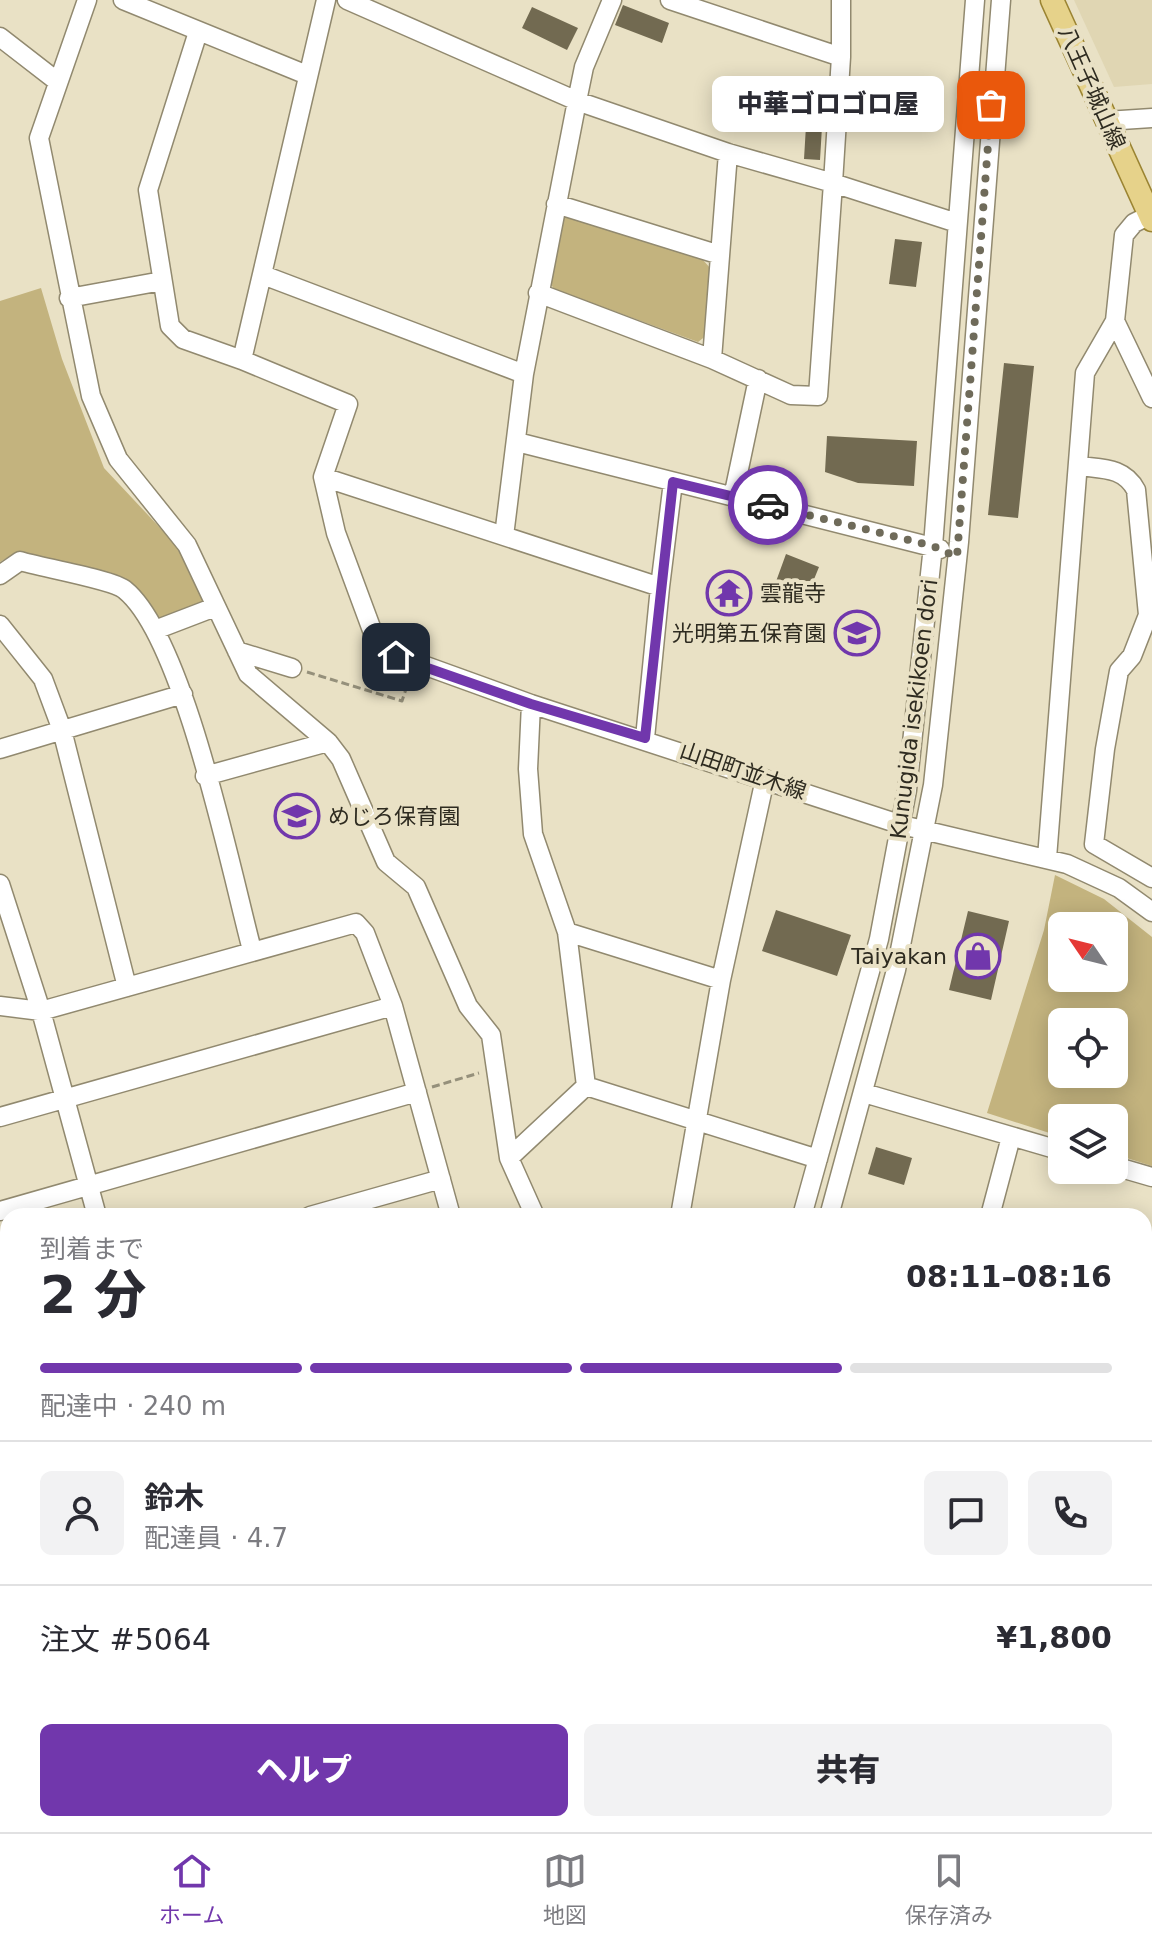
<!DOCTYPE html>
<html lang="ja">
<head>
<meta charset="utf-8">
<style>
	:root { --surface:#fff; --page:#f2f2f3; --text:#2b2b33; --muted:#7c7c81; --line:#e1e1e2; --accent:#7137ac }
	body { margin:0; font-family:"DejaVu Sans","Noto Sans JP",sans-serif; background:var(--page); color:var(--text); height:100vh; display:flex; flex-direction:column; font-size:30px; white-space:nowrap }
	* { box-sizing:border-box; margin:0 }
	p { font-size:26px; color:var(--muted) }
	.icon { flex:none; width:44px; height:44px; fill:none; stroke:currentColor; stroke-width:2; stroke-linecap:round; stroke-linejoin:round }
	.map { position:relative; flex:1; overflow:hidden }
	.side { position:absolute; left:0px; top:1208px; width:1152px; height:624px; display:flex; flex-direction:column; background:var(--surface); border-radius:24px 24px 0 0; box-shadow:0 4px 20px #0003 }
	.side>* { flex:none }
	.needle { width:52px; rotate:305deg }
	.controls { position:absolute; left:1048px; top:912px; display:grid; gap:16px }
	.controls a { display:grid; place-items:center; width:80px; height:80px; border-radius:12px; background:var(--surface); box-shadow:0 4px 20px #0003; font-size:40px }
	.pin { position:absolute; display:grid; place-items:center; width:68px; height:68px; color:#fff; margin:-34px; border-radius:16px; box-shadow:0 4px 12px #0006 }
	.courier { position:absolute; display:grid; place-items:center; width:80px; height:80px; margin:-40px; border:6px solid #7137ac; border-radius:50%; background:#fff; color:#222; box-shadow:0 2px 10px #0007 }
	.bubble { position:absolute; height:56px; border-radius:12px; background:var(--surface); box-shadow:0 4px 20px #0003; font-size:26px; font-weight:800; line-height:56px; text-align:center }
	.headline em { font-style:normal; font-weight:800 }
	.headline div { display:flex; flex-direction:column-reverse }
	.headline { display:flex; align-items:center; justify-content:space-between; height:136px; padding:0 40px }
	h1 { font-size:52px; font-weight:800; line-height:60px }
	.bar { display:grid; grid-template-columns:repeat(4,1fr); gap:12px 8px; align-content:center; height:96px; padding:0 40px }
	.bar i { height:10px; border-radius:6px; background:var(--line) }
	.bar .on { background:var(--accent) }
	.bar p { grid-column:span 4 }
	.line { display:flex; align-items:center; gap:20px; padding:0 40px; border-top:2px solid var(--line) }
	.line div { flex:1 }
	.round { display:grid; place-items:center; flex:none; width:84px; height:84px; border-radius:12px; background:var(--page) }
	.primary-button { display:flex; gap:16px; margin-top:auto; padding:16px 40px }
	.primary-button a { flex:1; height:92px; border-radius:12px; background:var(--accent); color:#fff; font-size:32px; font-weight:800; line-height:92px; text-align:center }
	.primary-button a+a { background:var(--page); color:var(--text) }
	.menu { display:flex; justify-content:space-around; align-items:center; height:112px; border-top:2px solid var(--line); background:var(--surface); font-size:22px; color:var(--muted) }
	.menu a { display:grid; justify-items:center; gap:4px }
	.menu .on { color:var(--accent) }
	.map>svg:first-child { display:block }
	.built { fill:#e0d6b3 }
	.green { fill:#c3b37e; fill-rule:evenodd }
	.building { fill:#726a51 }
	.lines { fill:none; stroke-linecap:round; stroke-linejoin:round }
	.minor-casing { stroke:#91896f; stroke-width:21 }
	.major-casing { stroke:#9b8432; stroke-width:25 }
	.path { stroke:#95907b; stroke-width:3; stroke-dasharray:8 4; stroke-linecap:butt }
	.minor { stroke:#fff; stroke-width:18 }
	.major { stroke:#e6d28a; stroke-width:22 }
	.done { stroke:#6f6b5a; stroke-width:8; stroke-dasharray:0 14.4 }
	.route { stroke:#7137ac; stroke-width:10 }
	.labels { text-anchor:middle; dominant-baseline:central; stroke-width:8; stroke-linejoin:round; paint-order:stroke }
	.street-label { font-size:22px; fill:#2e2b20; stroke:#e9e1c5 }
	.poi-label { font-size:22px; fill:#2e2b20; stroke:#e9e1c5; text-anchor:start }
</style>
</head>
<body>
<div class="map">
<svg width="1152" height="1832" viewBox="0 0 1152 1832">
	<rect width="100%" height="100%" fill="#e9e1c5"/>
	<path class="built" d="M 1074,0 L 1152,0 L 1152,84 L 1114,87 Z"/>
	<path class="green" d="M 569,216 L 703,260 L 711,269 L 707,335 L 698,342 L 554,289 L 547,278 L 560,219 Z
		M 41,288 L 62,359 L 104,468 L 178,547 L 207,604 L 156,623 L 127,583 L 17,552 L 0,562 L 0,301 Z
		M 1055,875 L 1104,899 L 1152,937 L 1152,1166 L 1114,1154 L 1114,1118 L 1062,1118 L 1062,1137 L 987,1113 L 1044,930 ZM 1114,926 L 1114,978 L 1062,978 L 1062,926 ZM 1114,1022 L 1114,1074 L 1062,1074 L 1062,1022 Z"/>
	<path class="building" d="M 623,5 L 669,23 L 662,43 L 615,25 Z
		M 532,7 L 578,28 L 567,50 L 522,28 Z
		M 807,109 L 823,110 L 820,160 L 804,159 Z
		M 895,239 L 922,242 L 916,287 L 889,284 Z
		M 1004,363 L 1034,366 L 1018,518 L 988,515 Z
		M 827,436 L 917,441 L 914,486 L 858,483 L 825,472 Z
		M 786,554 L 819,567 L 806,599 L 774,587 Z
		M 776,910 L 851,935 L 837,976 L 762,951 Z
		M 968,911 L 1009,921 L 991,1000 L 949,990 Z
		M 876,1147 L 912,1158 L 904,1185 L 868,1174 Z"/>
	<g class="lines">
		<g class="minor-casing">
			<path id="minor" d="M 87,0 L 39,138 L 91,396 L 118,459 L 187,545 L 248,674 L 328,742 L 341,759 L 386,862 L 416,887 L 468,1006 L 491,1035 L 509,1158 L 535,1216
				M 123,0 L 307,75
				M 347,0 L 577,101 L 728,153 L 833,183 L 841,57 L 670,0
				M 841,0 L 841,57
				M 198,32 L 148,190 L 170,326 L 183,339 L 242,360 L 348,404 L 323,477 L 336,533 L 379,649 L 531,704 L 902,825 L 1067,864 L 1119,888 L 1152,912
				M 0,37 L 58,82
				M 1106,121 L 1152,118
				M 556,204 L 720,255
				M 1150,215 L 1134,223 L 1124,235 L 1115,321 L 1152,398
				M 263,275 L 524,374
				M 538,293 L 712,359 L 791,395 L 818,396 L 833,183 L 957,223
				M 69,298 L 162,281
				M 712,359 L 728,153
				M 242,360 L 326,0
				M 517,442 L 940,549
				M 1080,466 C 1102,469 1124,467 1136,490 L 1148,615 L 1132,656 L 1119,671 L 1105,749 L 1094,844 L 1152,878
				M 323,477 L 660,587 L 645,738
				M 733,497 L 758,379
				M 504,536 L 524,374 L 577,101 L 584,67 L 612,0
				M 0,575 L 20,561 C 39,567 114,580 125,590 C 184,638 231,871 252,950
				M 660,587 L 673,482
				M 0,625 L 43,679 L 62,730 L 127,987
				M 155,630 L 215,607
				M 237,651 L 292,668
				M 531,704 L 528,769 L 533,834 L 567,932 L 586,1086 L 818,1159
				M 0,749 L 183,694
				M 205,776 L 328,742
				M 1047,858 L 1085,373 L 1115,321
				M 0,884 L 41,1011 L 97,1216
				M 567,932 L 721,980
				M 0,1006 L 41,1011 L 356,923 L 365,933 L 393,1006 L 451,1216
				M 864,1093 L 1062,1151
				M 0,1117 L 393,1006
				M 509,1158 L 586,1086
				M 1114,1166 L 1152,1177
				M 0,1211 L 417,1092
				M 310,1216 L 441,1179
				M 680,1216 L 721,980 L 765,779
				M 802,1216 L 879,939 L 907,790 L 933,546 L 975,0
				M 829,1216 L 896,970 L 933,785 L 959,542 L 1001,0
				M 990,1216 L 1011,1137
				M 0,1304 L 8,1302
				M 1144,1336 L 1152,1338
				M 0,1397 L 8,1395
				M 0,1494 L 8,1492
				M 1144,1629 L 1152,1631
				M 1144,1692 L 1152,1665
				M 0,1774 L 8,1737
				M 1144,1784 L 1152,1786
				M 264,1824 L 268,1824
				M 77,1832 L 79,1824
				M 169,1832 L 171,1824
				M 356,1832 L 359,1824
				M 507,1832 L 509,1824
				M 625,1832 L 627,1824
				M 648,1832 L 650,1824
				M 810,1832 L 812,1824
				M 1103,1832 L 1105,1824"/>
		</g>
		<g class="major-casing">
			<path id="major" d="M 1052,0 L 1152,220"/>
		</g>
		<path class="path" d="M 307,672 L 402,701 L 410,677
			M 432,1087 L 479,1073"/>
		<use href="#minor" class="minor"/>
		<use href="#major" class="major"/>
	</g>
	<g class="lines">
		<path class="done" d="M 768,505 L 933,546 L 957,557 L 991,105"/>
		<path class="route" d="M 396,657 L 531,704 L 645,738 L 673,482 L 768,505"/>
	</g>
	<defs>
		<g id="temple-ring" transform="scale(2.3)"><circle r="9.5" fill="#e9e1c5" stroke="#7137ac" stroke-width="1.5"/><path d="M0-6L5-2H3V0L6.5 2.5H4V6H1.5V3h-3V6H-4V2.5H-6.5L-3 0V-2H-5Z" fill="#7137ac"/></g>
		<g id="school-ring" transform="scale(2.3)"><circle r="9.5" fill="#e9e1c5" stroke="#7137ac" stroke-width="1.5"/><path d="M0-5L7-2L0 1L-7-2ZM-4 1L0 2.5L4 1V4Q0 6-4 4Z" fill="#7137ac"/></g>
		<g id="shop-ring" transform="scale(2.3)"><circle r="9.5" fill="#e9e1c5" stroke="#7137ac" stroke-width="1.5"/><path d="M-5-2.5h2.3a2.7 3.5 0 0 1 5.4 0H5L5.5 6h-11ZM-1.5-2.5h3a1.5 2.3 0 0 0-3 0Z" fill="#7137ac"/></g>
	</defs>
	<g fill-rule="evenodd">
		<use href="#temple-ring" x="729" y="593"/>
		<use href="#school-ring" x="857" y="633"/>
		<use href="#school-ring" x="297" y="816"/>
		<use href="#shop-ring" x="978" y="956"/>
	</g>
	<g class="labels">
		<g class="street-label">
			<text transform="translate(1092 88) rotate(66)">八王子城山線</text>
			<text transform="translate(914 709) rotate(-83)">Kunugida isekikoen dori</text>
			<text transform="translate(743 771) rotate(19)">山田町並木線</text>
		</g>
		<g class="poi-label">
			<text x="760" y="593">雲龍寺</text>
			<text x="826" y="633" text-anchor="end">光明第五保育園</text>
			<text x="328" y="816">めじろ保育園</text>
			<text x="947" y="956" text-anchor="end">Taiyakan</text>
		</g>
	</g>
</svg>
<div class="controls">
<a><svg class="needle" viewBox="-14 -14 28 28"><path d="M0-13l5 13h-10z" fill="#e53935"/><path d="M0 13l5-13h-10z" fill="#7c7c81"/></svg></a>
<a><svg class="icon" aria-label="locate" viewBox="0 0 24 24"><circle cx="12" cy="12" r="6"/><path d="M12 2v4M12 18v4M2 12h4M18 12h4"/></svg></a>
<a><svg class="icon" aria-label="layers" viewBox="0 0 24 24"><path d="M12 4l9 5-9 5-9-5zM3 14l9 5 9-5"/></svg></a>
</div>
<div class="pin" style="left:991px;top:105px;background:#ea580c"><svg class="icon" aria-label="bag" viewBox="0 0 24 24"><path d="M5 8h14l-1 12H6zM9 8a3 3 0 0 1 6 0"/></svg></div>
<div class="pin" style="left:396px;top:657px;background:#1f2937"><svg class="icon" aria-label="home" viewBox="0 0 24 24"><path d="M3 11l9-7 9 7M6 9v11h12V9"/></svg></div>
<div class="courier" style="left:768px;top:505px"><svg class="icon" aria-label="car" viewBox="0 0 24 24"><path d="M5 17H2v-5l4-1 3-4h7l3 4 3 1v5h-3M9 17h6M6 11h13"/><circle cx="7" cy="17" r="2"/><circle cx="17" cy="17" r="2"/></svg></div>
<div class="bubble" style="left:712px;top:76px;width:232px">中華ゴロゴロ屋</div>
<section class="side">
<div class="headline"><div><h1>2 分</h1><p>到着まで</p></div><em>08:11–08:16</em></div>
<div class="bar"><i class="on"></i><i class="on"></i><i class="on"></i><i></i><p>配達中 · 240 m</p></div>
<div class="line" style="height:144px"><a class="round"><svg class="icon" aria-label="person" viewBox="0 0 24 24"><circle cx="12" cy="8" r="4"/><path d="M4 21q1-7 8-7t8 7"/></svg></a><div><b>鈴木</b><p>配達員 · 4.7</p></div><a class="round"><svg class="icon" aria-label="chat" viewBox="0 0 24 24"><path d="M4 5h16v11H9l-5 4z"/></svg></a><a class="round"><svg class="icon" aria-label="phone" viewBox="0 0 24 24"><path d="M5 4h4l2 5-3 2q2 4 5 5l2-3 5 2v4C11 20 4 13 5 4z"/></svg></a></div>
<div class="line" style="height:104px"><div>注文 #5064</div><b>¥1,800</b></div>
<div class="primary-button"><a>ヘルプ</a><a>共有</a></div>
</section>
</div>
<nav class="menu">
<a class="on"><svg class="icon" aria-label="home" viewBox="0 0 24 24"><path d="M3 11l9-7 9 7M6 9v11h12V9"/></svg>ホーム</a>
<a><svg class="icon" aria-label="map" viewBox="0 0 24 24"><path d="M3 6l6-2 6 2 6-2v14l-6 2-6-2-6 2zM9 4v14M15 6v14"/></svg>地図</a>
<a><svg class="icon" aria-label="saved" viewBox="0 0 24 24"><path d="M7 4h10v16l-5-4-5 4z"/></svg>保存済み</a>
</nav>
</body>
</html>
